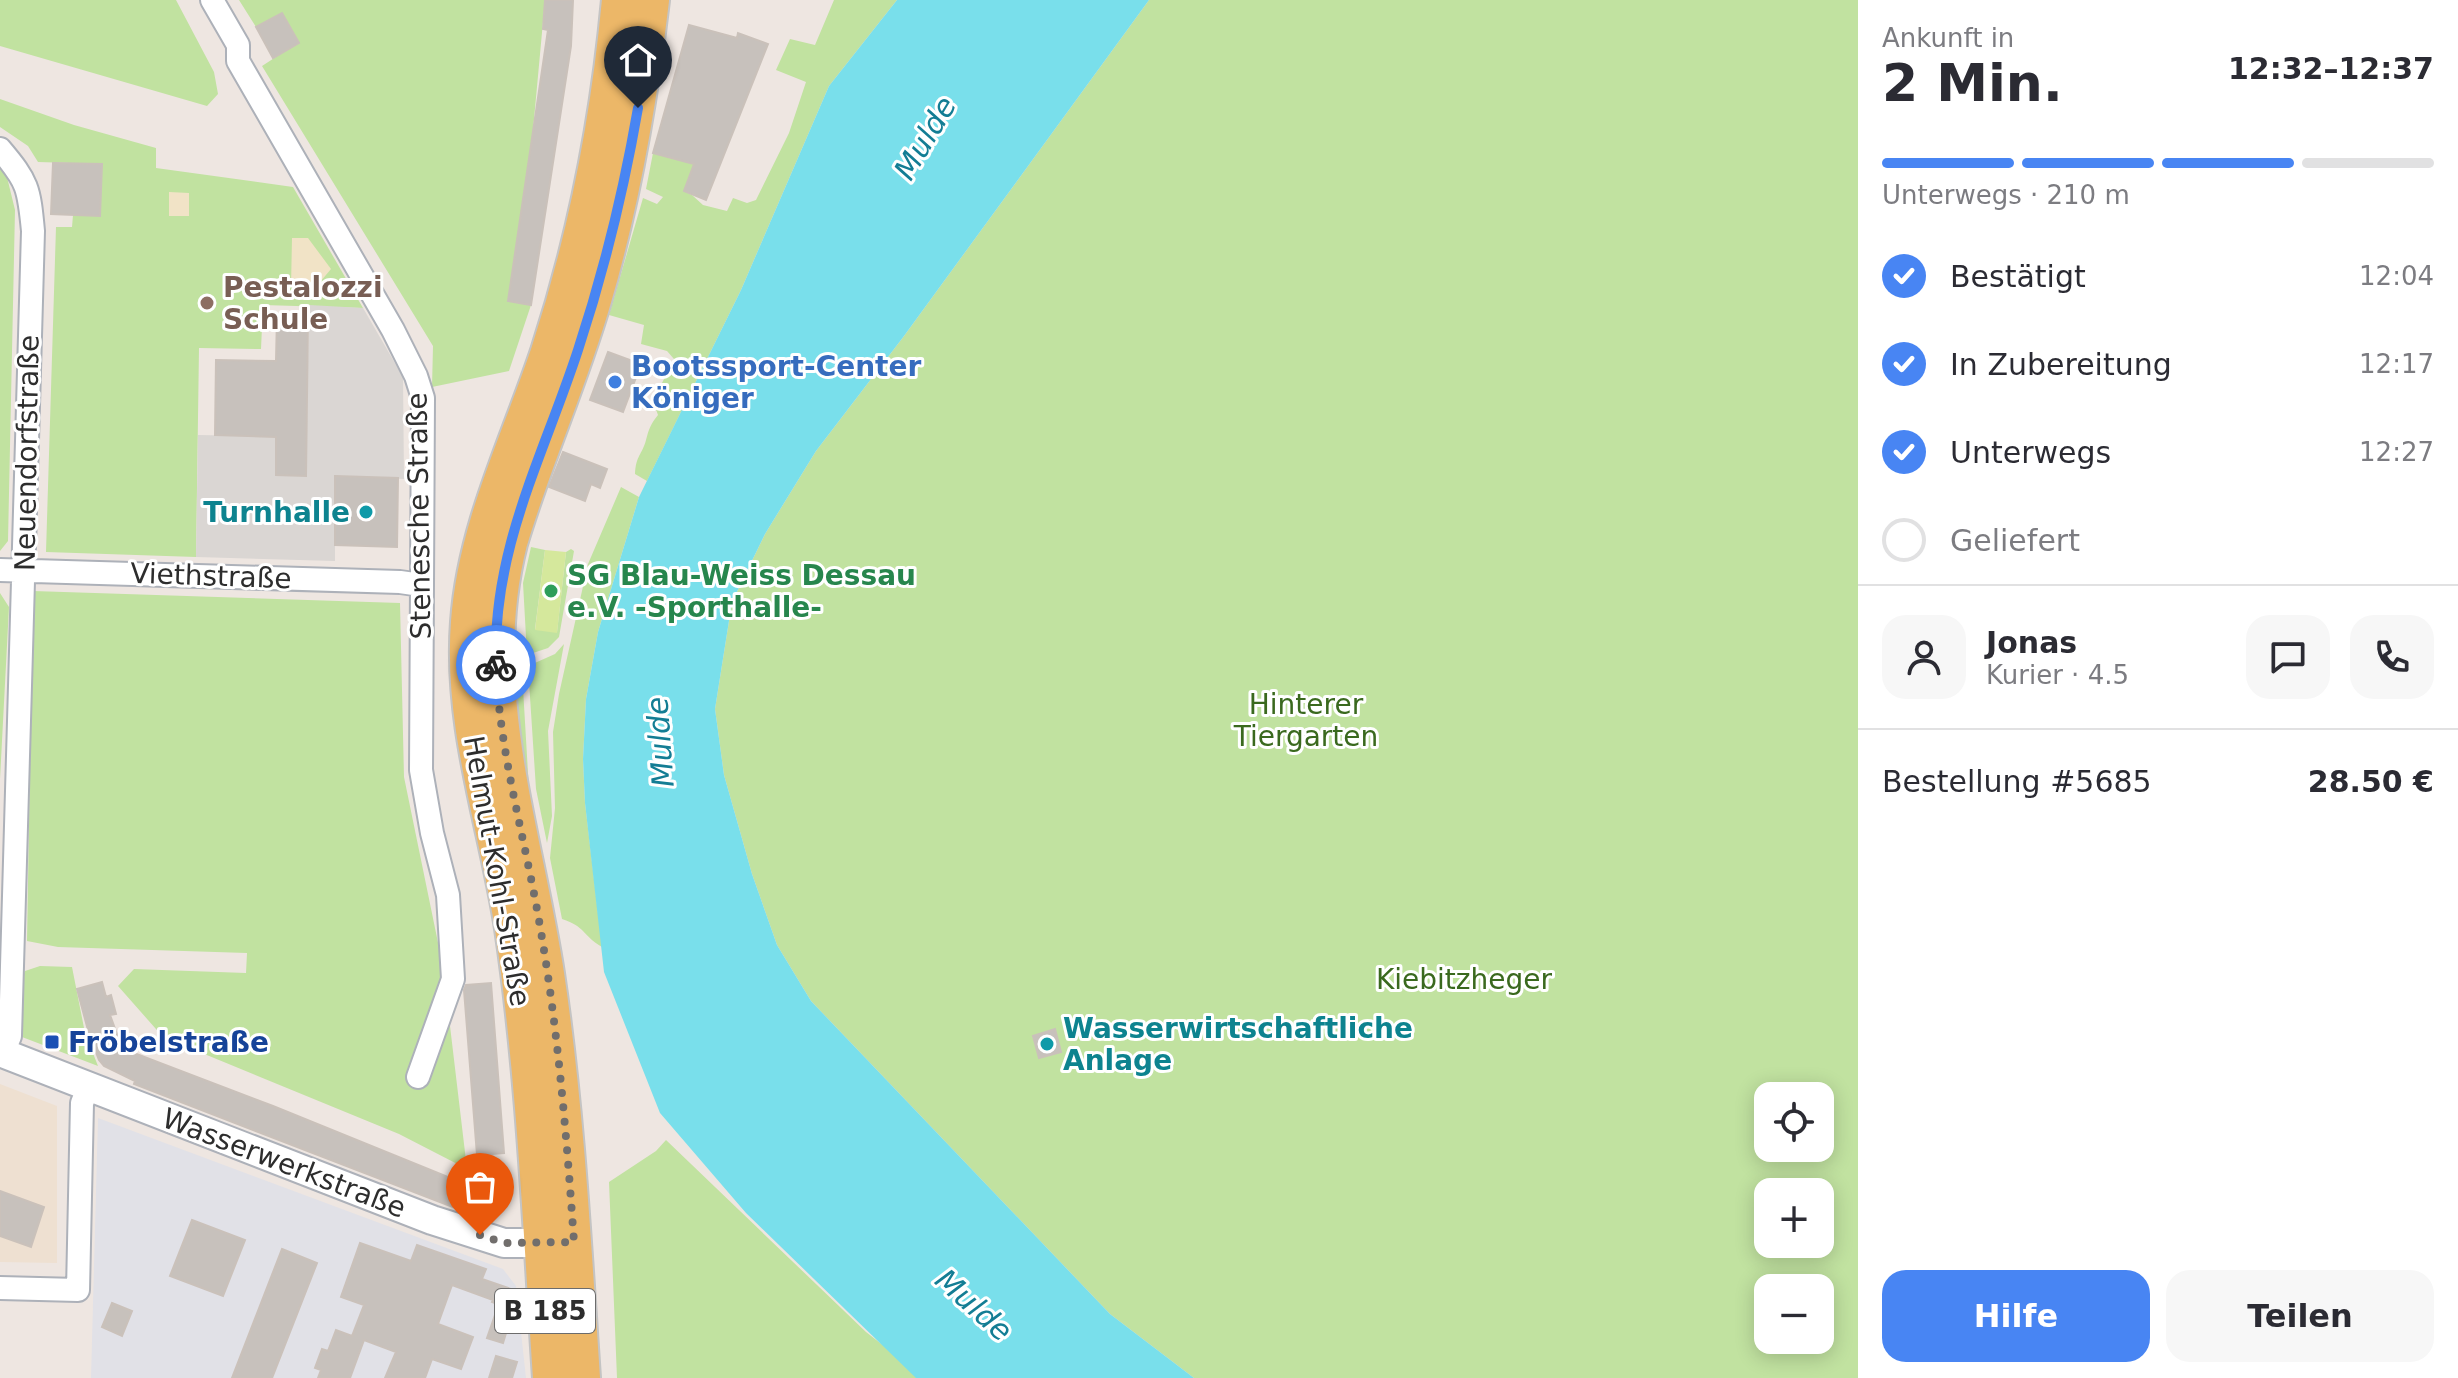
<!DOCTYPE html>
<html lang="de">
<head>
<meta charset="utf-8">
<style>
	:root { --surface:#fff; --page:#f7f7f7; --text:#2b2b33; --muted:#7c7c81; --line:#e1e1e2; --accent:#4885f3 }
	body { margin:0; font-family:"DejaVu Sans",sans-serif; background:var(--page); color:var(--text); height:100vh; display:flex; flex-direction:column; font-size:30px; white-space:nowrap }
	* { box-sizing:border-box; margin:0 }
	p { font-size:26px; color:var(--muted) }
	.icon { flex:none; width:44px; height:44px; fill:none; stroke:currentColor; stroke-width:2; stroke-linecap:round; stroke-linejoin:round }
	.map { position:relative; flex:1; overflow:hidden }
	.side { display:flex; flex-direction:column; background:var(--surface); width:600px }
	.side>* { flex:none }
	.tools { position:absolute; left:1754px; top:1082px; display:grid; gap:16px }
	.tools a { display:grid; place-items:center; width:80px; height:80px; border-radius:16px; background:var(--surface); box-shadow:0 4px 20px #0003; font-size:40px }
	.pin { position:absolute; display:grid; place-items:center; width:68px; height:68px; color:#fff; margin:-82px -34px; border-radius:50% 50% 50% 0; rotate:-45deg; box-shadow:0 0 8px #0007 }
	.pin .icon { rotate:45deg }
	.courier { position:absolute; display:grid; place-items:center; width:80px; height:80px; margin:-40px; border:6px solid #4885f3; border-radius:50%; background:#fff; color:#222; box-shadow:0 2px 10px #0007 }
	.headline em { font-style:normal; font-weight:600 }
	.headline div { display:flex; flex-direction:column-reverse }
	.headline { display:flex; align-items:center; justify-content:space-between; height:136px; padding:0 24px }
	h1 { font-size:52px; font-weight:600; line-height:60px }
	.bar { display:grid; grid-template-columns:repeat(4,1fr); gap:12px 8px; align-content:center; height:96px; padding:0 24px }
	.bar i { height:10px; border-radius:6px; background:var(--line) }
	.bar .on { background:var(--accent) }
	.bar p { grid-column:span 4 }
	.line { display:flex; align-items:center; gap:20px; padding:0 24px; border-top:2px solid var(--line) }
	.line div { flex:1 }
	.round { display:grid; place-items:center; flex:none; width:84px; height:84px; border-radius:24px; background:var(--page) }
	ol { padding:0 24px; list-style:none }
	li { display:flex; align-items:center; gap:24px; height:88px }
	li p { margin-inline-start:auto }
	li .icon { padding:8px; border-radius:50%; background:var(--accent); color:#fff; stroke-width:4 }
	li:last-child { color:var(--muted) }
	li i { width:44px; height:44px; border:4px solid var(--line); border-radius:50% }
	.button { display:flex; gap:16px; margin-top:auto; padding:16px 24px }
	.button a { flex:1; height:92px; border-radius:24px; background:var(--accent); color:#fff; font-size:32px; font-weight:600; line-height:92px; text-align:center }
	.button a+a { background:var(--page); color:var(--text) }
	main { display:flex; flex:1; min-height:0 }
	.map>svg:first-child { display:block }
	.industrial { fill:#e1e1e7 }
	.education { fill:#eee0d1 }
	.green { fill:#c1e2a0; fill-rule:evenodd }
	.sand { fill:#f1e3c6 }
	.pitch { fill:#d5e89c }
	.plaza { fill:#dad6d3 }
	.water { fill:#79dfeb }
	.building { fill:#c7c1bc; stroke:#cac1ba; stroke-width:2 }
	.lines { fill:none; stroke-linecap:round; stroke-linejoin:round }
	.minor-casing { stroke:#adb1b9; stroke-width:26 }
	.tertiary-casing { stroke:#adb1b9; stroke-width:32 }
	.primary-casing { stroke:#c4c4c4; stroke-width:38 }
	.minor { stroke:#fff; stroke-width:22 }
	.tertiary { stroke:#fff; stroke-width:28 }
	.primary { stroke:#ecb768; stroke-width:34 }
	.done { stroke:#716e6c; stroke-width:8; stroke-dasharray:0 14.4 }
	.route { stroke:#4885f3; stroke-width:10 }
	.education-dot { fill:#8d6e63; stroke:#fff; stroke-width:3 }
	.shop-dot { fill:#3f7fe0; stroke:#fff; stroke-width:3 }
	.culture-dot { fill:#0f9aa8; stroke:#fff; stroke-width:3 }
	.leisure-dot { fill:#2e9e5b; stroke:#fff; stroke-width:3 }
	.transit-dot { fill:#1a4fb4; stroke:#fff; stroke-width:3 }
	.labels { text-anchor:middle; dominant-baseline:central; stroke-width:6; stroke-linejoin:round; paint-order:stroke }
	.shield { fill:#fff; stroke:#6c6c6c; stroke-width:2 }
	.shield-label { font-size:26px; font-weight:bold; fill:#2d2d2d }
	.education-label { font-size:28px; font-weight:bold; fill:#785e54; stroke:#fff; text-anchor:start }
	.shop-label { font-size:28px; font-weight:bold; fill:#366cbe; stroke:#fff; text-anchor:start }
	.street-label { font-size:28px; fill:#2d2d2d; stroke:#fff }
	.culture-label { font-size:28px; font-weight:bold; fill:#0d838f; stroke:#fff; text-anchor:end }
	.leisure-label { font-size:28px; font-weight:bold; fill:#27864d; stroke:#fff; text-anchor:start }
	.park-label { font-size:28px; fill:#3a691e; stroke:#fff }
	.transit-label { font-size:28px; font-weight:bold; fill:#164399; stroke:#fff; text-anchor:start }
	.water-label { font-size:30px; font-style:italic; fill:#137d94; stroke:#fff }
</style>
</head>
<body>
<main>
<div class="map">
<svg width="1858" height="1378" viewBox="0 0 1858 1378">
	<rect width="100%" height="100%" fill="#eee6e1"/>
	<path class="industrial" d="M 98,1118 L 503,1269 L 516,1286 L 526,1378 L 91,1378 Z"/>
	<path class="education" d="M 0,1084 L 57,1106 L 57,1263 L 0,1262 Z"/>
	<path class="green" d="M 0,0 L 176,0 L 214,72 L 218,94 L 207,106 L 0,46 Z
		M 239,0 L 545,0 L 533,130 L 508,300 L 531,305 L 509,371 L 432,387 L 433,346 L 262,66 L 299,42 L 282,13 L 256,27 Z
		M 834,0 L 897,0 L 829,86 L 741,290 L 647,481 L 635,474 C 636,455 642,455 646,440 C 649,429 650,425 658,415 L 653,401 L 674,359 L 667,351 L 641,344 L 644,325 L 609,315 L 643,198 L 657,204 L 663,197 L 646,189 L 653,153 L 695,163 L 684,191 L 692,195 L 703,205 L 727,211 L 733,198 L 747,203 L 756,200 L 789,133 L 806,82 L 776,70 L 790,39 L 815,45 Z
		M 1149,0 L 1858,0 L 1858,1378 L 1194,1378 L 1110,1314 L 811,1001 L 777,945 L 752,874 L 724,775 L 715,709 L 732,602 L 765,534 L 816,451 L 904,336 ZM 1768,1096 L 1820,1096 L 1820,1148 L 1768,1148 ZM 1768,1192 L 1820,1192 L 1820,1244 L 1768,1244 ZM 1768,1288 L 1820,1288 L 1820,1340 L 1768,1340 Z
		M 0,99 L 74,125 L 156,148 L 156,168 L 293,187 L 363,308 L 263,305 L 261,349 L 199,348 L 196,557 L 46,552 L 56,227 L 72,227 L 73,215 L 100,215 L 102,164 L 38,162 L 28,146 L 0,127 Z
		M 0,165 L 6,173 L 15,210 L 8,541 L 0,551 Z
		M 621,487 L 639,497 L 598,632 L 586,699 L 583,759 L 585,803 L 602,947 C 582,935 586,927 562,919 L 550,858 L 555,808 L 553,732 L 559,694 L 588,564 Z
		M 531,547 L 545,550 L 535,629 L 557,632 L 566,552 L 571,549 L 574,551 L 559,637 L 548,648 L 527,655 L 523,583 Z
		M 33,591 L 400,603 L 404,777 L 443,967 L 467,1169 L 399,1134 L 163,1037 L 118,986 L 134,969 L 246,973 L 247,953 L 58,947 L 27,941 Z
		M 0,593 L 9,607 L 0,779 Z
		M 564,644 L 548,731 L 552,816 L 547,843 L 536,789 L 528,666 L 555,654 Z
		M 513,667 L 520,668 L 522,671 L 529,790 L 520,749 Z
		M 40,966 L 72,967 L 85,1033 L 98,1066 L 22,1037 L 22,977 L 25,971 Z
		M 666,1140 L 866,1332 L 925,1378 L 617,1378 L 609,1182 L 656,1151 Z"/>
	<path class="sand" d="M 169,192 L 189,193 L 189,216 L 169,216 Z
		M 292,238 L 308,238 L 331,269 L 315,288 L 291,287 Z"/>
	<path class="pitch" d="M 545,550 L 566,552 L 557,633 L 535,630 Z"/>
	<path class="plaza" d="M 309,305 L 363,308 L 403,377 L 404,479 L 335,476 L 335,561 L 196,557 L 198,435 L 256,436 L 277,412 L 276,475 L 306,476 Z"/>
	<path class="water" d="M 897,0 L 1149,0 L 904,336 L 816,451 L 765,534 L 732,602 L 715,709 L 724,775 L 752,874 L 777,945 L 811,1001 L 1110,1314 L 1194,1378 L 916,1378 L 746,1213 L 660,1113 L 604,972 L 585,803 L 583,759 L 586,699 L 598,632 L 639,497 L 741,290 L 829,86 Z"/>
	<path class="building" d="M 545,0 L 573,0 L 571,46 L 531,305 L 508,301 L 548,30 L 543,29 Z
		M 282,13 L 299,43 L 273,58 L 256,27 Z
		M 689,25 L 737,38 L 738,33 L 768,44 L 706,200 L 684,191 L 694,164 L 653,153 Z
		M 53,163 L 102,164 L 100,216 L 51,214 Z
		M 277,317 L 308,318 L 306,476 L 276,475 L 276,437 L 215,435 L 216,360 L 276,361 Z
		M 608,352 L 641,364 L 623,412 L 590,400 Z
		M 563,452 L 607,469 L 600,488 L 591,484 L 585,501 L 549,487 Z
		M 335,476 L 398,478 L 397,547 L 335,545 Z
		M 102,982 L 106,997 L 111,995 L 116,1014 L 110,1015 L 121,1045 L 126,1050 L 273,1106 L 485,1192 L 476,1216 L 134,1084 L 135,1081 L 104,1066 L 99,1060 L 89,1034 L 77,989 Z
		M 491,983 L 504,1153 L 477,1155 L 464,990 L 466,985 Z
		M 1055,1029 L 1061,1052 L 1039,1058 L 1033,1036 Z
		M 0,1191 L 44,1207 L 31,1247 L 0,1236 Z
		M 192,1220 L 245,1240 L 223,1296 L 170,1276 Z
		M 360,1243 L 411,1261 L 417,1245 L 486,1269 L 482,1279 L 511,1289 L 505,1307 L 492,1302 L 493,1300 L 452,1285 L 438,1324 L 473,1337 L 461,1369 L 432,1359 L 425,1378 L 385,1378 L 396,1352 L 364,1340 L 350,1378 L 318,1378 L 321,1370 L 315,1368 L 322,1349 L 328,1351 L 336,1330 L 352,1336 L 364,1305 L 341,1297 Z
		M 282,1249 L 317,1263 L 272,1378 L 232,1378 Z
		M 112,1303 L 132,1311 L 122,1336 L 102,1327 Z
		M 495,1315 L 510,1320 L 503,1343 L 487,1338 Z
		M 496,1356 L 517,1362 L 512,1378 L 489,1378 Z"/>
	<g class="lines">
		<g class="minor-casing">
			<path id="minor" d="M 212,0 L 238,45 L 238,61 L 393,330 L 416,376 L 423,398 L 421,770 L 432,833 L 448,895 L 453,979 L 418,1077
				M 0,149 C 28,182 29,188 33,231 L 10,1036 L 3,1053
				M 0,570 L 400,582 L 421,585
				M 0,1288 L 78,1290 L 82,1103 L 88,1088"/>
		</g>
		<g class="tertiary-casing">
			<path id="tertiary" d="M 0,1052 L 432,1220 L 504,1243 L 560,1243"/>
		</g>
		<g class="primary-casing">
			<path id="primary" d="M 550,1378 C 540,1228 534,1077 512,928 C 496,825 460,727 468,622 C 475,526 518,442 548,352 C 585,238 608,119 619,0
				M 583,1378 C 574,1243 567,1108 547,974 C 525,831 473,688 510,543 C 534,461 570,383 594,300 C 623,202 640,102 652,0"/>
		</g>
		<use href="#minor" class="minor"/>
		<use href="#tertiary" class="tertiary"/>
		<use href="#primary" class="primary"/>
	</g>
	<g class="lines">
		<path class="done" d="M 480,1235 L 504,1243 L 574,1242 C 566,1129 557,1016 536,904 C 521,824 499,746 496,665"/>
		<path class="route" d="M 496,665 C 492,549 543,457 578,350 C 604,271 624,189 638,108"/>
	</g>
	<circle class="education-dot" cx="207" cy="303" r="8"/>
	<circle class="shop-dot" cx="615" cy="382" r="8"/>
	<g class="culture-dot">
		<circle cx="366" cy="512" r="8"/>
		<circle cx="1047" cy="1044" r="8"/>
	</g>
	<circle class="leisure-dot" cx="551" cy="591" r="8"/>
	<rect class="transit-dot" x="44" y="1034" width="16" height="16" rx="4"/>
	<g class="labels">
		<rect class="shield" x="495" y="1289" width="100" height="44" rx="6"/>
		<g class="shield-label">
			<text x="545" y="1311">B 185</text>
		</g>
		<g class="education-label">
			<text x="223" y="287">Pestalozzi<tspan x="223" dy="32">Schule</tspan></text>
		</g>
		<g class="shop-label">
			<text x="631" y="366">Bootssport-Center<tspan x="631" dy="32">Königer</tspan></text>
		</g>
		<g class="street-label">
			<text transform="translate(27 453) rotate(-89)">Neuendorfstraße</text>
			<text transform="translate(419 516) rotate(-91)">Stenesche Straße</text>
			<text transform="translate(211 576) rotate(2)">Viethstraße</text>
			<text transform="translate(497 871) rotate(80)">Helmut-Kohl-Straße</text>
			<text transform="translate(284 1163) rotate(21)">Wasserwerkstraße</text>
		</g>
		<g class="culture-label">
			<text x="350" y="512">Turnhalle</text>
			<text x="1063" y="1028" text-anchor="start">Wasserwirtschaftliche<tspan x="1063" dy="32">Anlage</tspan></text>
		</g>
		<g class="leisure-label">
			<text x="567" y="575">SG Blau-Weiss Dessau<tspan x="567" dy="32">e.V. -Sporthalle-</tspan></text>
		</g>
		<g class="park-label">
			<text x="1306" y="704">Hinterer<tspan x="1306" dy="32">Tiergarten</tspan></text>
			<text x="1464" y="979">Kiebitzheger</text>
		</g>
		<g class="transit-label">
			<text x="68" y="1042">Fröbelstraße</text>
		</g>
		<g class="water-label">
			<text transform="translate(925 138) rotate(-59)">Mulde</text>
			<text transform="translate(660 742) rotate(-94)">Mulde</text>
			<text transform="translate(974 1305) rotate(42)">Mulde</text>
		</g>
	</g>
</svg>
<div class="tools">
<a><svg class="icon" aria-label="locate" viewBox="0 0 24 24"><circle cx="12" cy="12" r="6"/><path d="M12 2v4M12 18v4M2 12h4M18 12h4"/></svg></a>
<a>+</a>
<a>−</a>
</div>
<div class="pin" style="left:480px;top:1235px;background:#ea580c"><svg class="icon" aria-label="bag" viewBox="0 0 24 24"><path d="M5 8h14l-1 12H6zM9 8a3 3 0 0 1 6 0"/></svg></div>
<div class="pin" style="left:638px;top:108px;background:#1f2937"><svg class="icon" aria-label="home" viewBox="0 0 24 24"><path d="M3 11l9-7 9 7M6 9v11h12V9"/></svg></div>
<div class="courier" style="left:496px;top:665px"><svg class="icon" aria-label="bike" viewBox="0 0 24 24"><circle cx="6" cy="16" r="4"/><circle cx="18" cy="16" r="4"/><path d="M6 16l4-8h5l3 8M10 8l3 8H6M13 5h3"/></svg></div>
</div>
<section class="side">
<div class="headline"><div><h1>2 Min.</h1><p>Ankunft in</p></div><em>12:32–12:37</em></div>
<div class="bar"><i class="on"></i><i class="on"></i><i class="on"></i><i></i><p>Unterwegs · 210 m</p></div>
<ol>
<li><svg class="icon" aria-label="check" viewBox="0 0 24 24"><path d="M5 12l5 5 9-10"/></svg>Bestätigt<p>12:04</p></li>
<li><svg class="icon" aria-label="check" viewBox="0 0 24 24"><path d="M5 12l5 5 9-10"/></svg>In Zubereitung<p>12:17</p></li>
<li><svg class="icon" aria-label="check" viewBox="0 0 24 24"><path d="M5 12l5 5 9-10"/></svg>Unterwegs<p>12:27</p></li>
<li><i></i>Geliefert</li>
</ol>
<div class="line" style="height:144px"><a class="round"><svg class="icon" aria-label="person" viewBox="0 0 24 24"><circle cx="12" cy="8" r="4"/><path d="M4 21q1-7 8-7t8 7"/></svg></a><div><b>Jonas</b><p>Kurier · 4.5</p></div><a class="round"><svg class="icon" aria-label="chat" viewBox="0 0 24 24"><path d="M4 5h16v11H9l-5 4z"/></svg></a><a class="round"><svg class="icon" aria-label="phone" viewBox="0 0 24 24"><path d="M5 4h4l2 5-3 2q2 4 5 5l2-3 5 2v4C11 20 4 13 5 4z"/></svg></a></div>
<div class="line" style="height:104px"><div>Bestellung #5685</div><b>28.50 €</b></div>
<div class="button"><a>Hilfe</a><a>Teilen</a></div>
</section>
</main>
</body>
</html>
